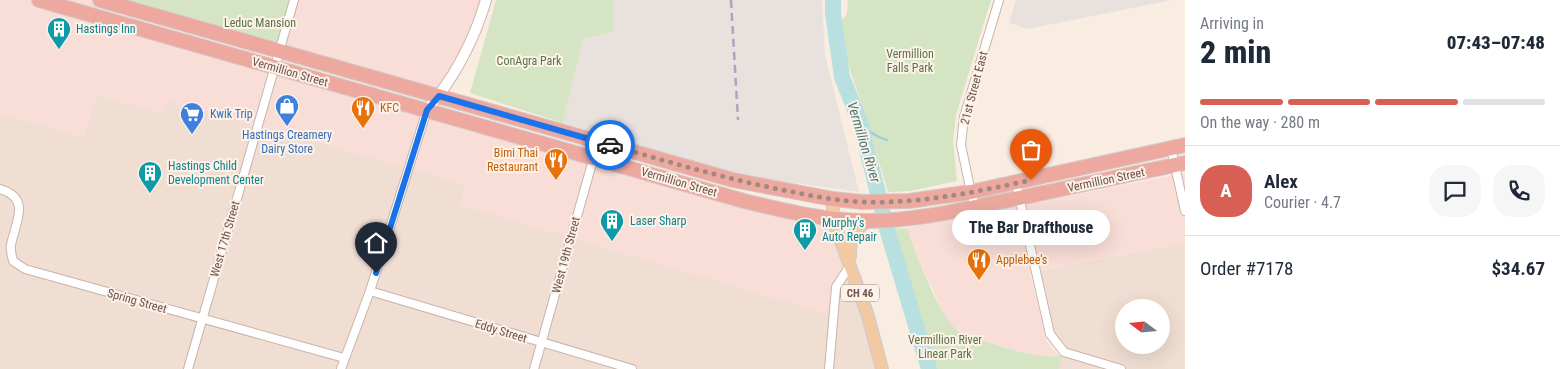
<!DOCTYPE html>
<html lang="en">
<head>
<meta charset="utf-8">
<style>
	:root { --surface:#fff; --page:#f6f6f7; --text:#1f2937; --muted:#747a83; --line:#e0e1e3; --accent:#d75f54 }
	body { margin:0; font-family:"Roboto Condensed",sans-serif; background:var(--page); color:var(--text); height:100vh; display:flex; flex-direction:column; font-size:19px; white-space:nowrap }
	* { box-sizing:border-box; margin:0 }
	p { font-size:16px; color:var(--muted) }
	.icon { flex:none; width:28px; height:28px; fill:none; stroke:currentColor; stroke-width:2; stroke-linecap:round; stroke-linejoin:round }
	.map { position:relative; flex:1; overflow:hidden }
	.panel { display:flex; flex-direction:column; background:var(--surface); width:375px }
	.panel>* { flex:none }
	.needle { width:32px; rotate:286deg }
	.fabs { position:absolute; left:1115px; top:299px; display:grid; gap:10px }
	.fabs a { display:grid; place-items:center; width:55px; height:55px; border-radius:50%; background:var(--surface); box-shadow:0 5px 20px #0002; font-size:25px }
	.pin { position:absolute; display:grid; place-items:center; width:42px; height:42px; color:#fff; margin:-51px -21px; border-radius:50% 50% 50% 0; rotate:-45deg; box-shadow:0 0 5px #0007 }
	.pin .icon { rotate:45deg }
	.courier { position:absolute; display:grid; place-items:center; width:50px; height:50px; margin:-25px; border:4px solid #1a73e8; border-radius:50%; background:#fff; color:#222; box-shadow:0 1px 6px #0007 }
	.bubble { position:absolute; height:35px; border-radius:18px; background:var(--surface); box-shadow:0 5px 20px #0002; font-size:16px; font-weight:800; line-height:35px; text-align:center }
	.headline em { font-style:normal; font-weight:800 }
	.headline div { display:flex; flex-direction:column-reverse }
	.headline { display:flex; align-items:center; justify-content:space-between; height:85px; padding:0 15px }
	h1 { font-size:32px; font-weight:800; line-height:38px }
	.bar { display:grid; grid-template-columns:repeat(4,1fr); gap:8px 5px; align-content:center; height:60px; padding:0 15px }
	.bar i { height:6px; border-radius:4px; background:var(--line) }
	.bar .current { background:var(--accent) }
	.bar p { grid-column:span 4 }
	.line { display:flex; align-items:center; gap:12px; padding:0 15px; border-top:1px solid var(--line) }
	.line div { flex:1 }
	.round { display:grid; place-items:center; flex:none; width:52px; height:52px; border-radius:20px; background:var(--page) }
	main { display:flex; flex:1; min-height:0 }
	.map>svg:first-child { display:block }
	.residential { fill:#f0ded2; fill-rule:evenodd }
	.commercial { fill:#f9ddd7 }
	.industrial { fill:#e9e1dd }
	.green { fill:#d5e5c3 }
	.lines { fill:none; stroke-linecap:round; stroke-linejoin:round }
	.stream { stroke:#a1d0d1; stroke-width:2.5 }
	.river { stroke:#b9e0e0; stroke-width:16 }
	.street-casing { stroke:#c8b4ab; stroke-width:10 }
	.secondary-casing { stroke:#ceb5ab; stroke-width:12 }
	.primary-casing { stroke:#d4cbc9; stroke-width:14 }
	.highway-casing { stroke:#d4cbc9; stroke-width:16 }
	.street { stroke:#fff; stroke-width:8 }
	.secondary { stroke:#fff; stroke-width:10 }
	.primary { stroke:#f2c9a1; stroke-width:11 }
	.highway { stroke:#eda99f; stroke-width:14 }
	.rail { stroke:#afa3c1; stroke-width:2.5; stroke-dasharray:8 5; stroke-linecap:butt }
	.done { stroke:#9f8980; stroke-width:5; stroke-dasharray:0 9 }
	.route { stroke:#1a73e8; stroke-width:6 }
	.labels { text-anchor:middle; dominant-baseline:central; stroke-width:4; stroke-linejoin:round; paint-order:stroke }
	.shield { fill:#fdf2e8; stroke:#99837b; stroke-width:1 }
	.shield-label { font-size:11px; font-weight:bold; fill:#6e534c }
	.park-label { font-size:12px; fill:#597345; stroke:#fdf2e8 }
	.culture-label { font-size:12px; fill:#0d838f; stroke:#fdf2e8; text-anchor:start }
	.street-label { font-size:12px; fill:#6e534c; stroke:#fdf2e8 }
	.food-label { font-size:12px; fill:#c56008; stroke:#fdf2e8; text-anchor:start }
	.shop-label { font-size:12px; fill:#366cbe; stroke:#fdf2e8; text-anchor:start }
	.water-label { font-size:14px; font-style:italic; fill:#457779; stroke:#fdf2e8 }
</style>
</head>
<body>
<main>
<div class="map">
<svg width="1185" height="369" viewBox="0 0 1185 369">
	<rect width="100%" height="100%" fill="#f9ede2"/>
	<path class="residential" d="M 96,94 L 162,113 L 167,100 L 466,184 L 461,205 L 836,287 L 851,264 L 882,369 L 0,369 L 0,113 L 84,137 Z
		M 1185,243 L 1185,369 L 1059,369 L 1064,352 L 1050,334 L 1037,271 ZM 1124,308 L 1161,308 L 1161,345 L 1124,345 Z"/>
	<path class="commercial" d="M 0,0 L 100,0 L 96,16 L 833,219 L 851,264 L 836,287 L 834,316 L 460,205 L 465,184 L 167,100 L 163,113 L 96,94 L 84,137 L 0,113 Z
		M 294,0 L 486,0 L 439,96 L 279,52 Z
		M 1185,173 L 1185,243 L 1030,272 L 1047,342 L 1059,356 L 1035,357 L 967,335 L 952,326 L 946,319 L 924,271 L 907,228 Z"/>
	<path class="industrial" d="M 613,0 L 822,0 L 825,55 L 859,192 L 739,175 L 563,123 L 583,39 L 613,32 Z
		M 1016,0 L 1172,0 L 1028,29 L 1009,23 Z"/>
	<path class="green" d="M 100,0 L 294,0 L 279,52 Z
		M 496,0 L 613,0 L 613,32 L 583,39 L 563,123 L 470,93 Z
		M 848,0 L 991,0 L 956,115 L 953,141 L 957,181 L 910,191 L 888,192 L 865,114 L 847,61 L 840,22 L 847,14 Z
		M 907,228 C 916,252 939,320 960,332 C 972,338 987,341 1000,346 C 1020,352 1037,358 1059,356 L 1064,352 L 1059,369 L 929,369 L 887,229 Z"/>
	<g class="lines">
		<path class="stream" d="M 860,122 C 869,131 875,137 887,140"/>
		<path class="river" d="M 833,0 L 833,13 L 842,77 L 860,122 L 887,229 L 929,369"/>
		<g class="street-casing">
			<path id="street" d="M 1171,148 L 1185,211
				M 1016,183 L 1050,334 L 1064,352 L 1121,369
				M 0,189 C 32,198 15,223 11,245 C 10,250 12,256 13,261 L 25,269 L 344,358
				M 975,207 L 971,192 L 961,145 L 964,117 L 999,0
				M 370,291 L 632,369
				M 188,369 L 294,0
				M 341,369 L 370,291 L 427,110
				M 534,369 L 598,142
				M 829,369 L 836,287 L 851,264"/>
		</g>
		<g class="secondary-casing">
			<path id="secondary" d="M 427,110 C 454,78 474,41 486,0"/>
		</g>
		<g class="primary-casing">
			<path id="primary" d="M 833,199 L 833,219 L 868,316 L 882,369
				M 850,257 C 850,239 852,234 866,221"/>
		</g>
		<g class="highway-casing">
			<path id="highway" d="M 39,0 L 744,201 C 785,211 826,221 868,221 C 912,221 956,211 999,202 C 1061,190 1123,175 1185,163
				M 100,0 L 733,180 L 833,199 L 862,202 L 909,201 L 971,192 L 1185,145"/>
		</g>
		<use href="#street" class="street"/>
		<use href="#secondary" class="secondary"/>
		<use href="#primary" class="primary"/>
		<use href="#highway" class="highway"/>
		<path class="rail" d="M 731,0 L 738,120"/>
	</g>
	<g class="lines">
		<path class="done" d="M 610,145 C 672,163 734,181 798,193 C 819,197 840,201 862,202 C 918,204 976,192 1031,180"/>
		<path class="route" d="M 376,273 L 427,110 L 439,96 L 610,145"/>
	</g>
	<defs>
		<g id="building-pin" transform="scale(1.25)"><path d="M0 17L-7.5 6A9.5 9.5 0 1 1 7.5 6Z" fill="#0f9aa8" stroke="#fdf2e8"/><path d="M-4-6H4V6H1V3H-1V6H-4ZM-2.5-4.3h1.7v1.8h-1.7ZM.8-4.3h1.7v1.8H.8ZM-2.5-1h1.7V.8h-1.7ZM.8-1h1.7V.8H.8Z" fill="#fff"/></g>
		<g id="shop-pin" transform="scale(1.25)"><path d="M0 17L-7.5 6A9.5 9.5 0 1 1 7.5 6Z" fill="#3f7fe0" stroke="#fdf2e8"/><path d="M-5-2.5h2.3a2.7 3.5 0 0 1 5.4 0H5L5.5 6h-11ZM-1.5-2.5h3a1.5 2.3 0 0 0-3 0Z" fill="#fff"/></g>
		<g id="restaurant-pin" transform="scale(1.25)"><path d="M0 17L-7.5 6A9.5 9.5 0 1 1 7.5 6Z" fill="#e8710a" stroke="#fdf2e8"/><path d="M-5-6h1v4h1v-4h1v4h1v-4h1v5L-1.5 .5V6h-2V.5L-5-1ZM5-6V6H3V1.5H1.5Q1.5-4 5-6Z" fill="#fff"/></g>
		<g id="supermarket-pin" transform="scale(1.25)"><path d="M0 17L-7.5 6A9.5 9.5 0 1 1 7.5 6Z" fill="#3f7fe0" stroke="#fdf2e8"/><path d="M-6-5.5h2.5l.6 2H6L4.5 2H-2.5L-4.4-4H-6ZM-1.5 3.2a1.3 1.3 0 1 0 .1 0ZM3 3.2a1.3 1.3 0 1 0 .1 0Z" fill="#fff"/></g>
	</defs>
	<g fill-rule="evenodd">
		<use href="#building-pin" x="59" y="29"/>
		<use href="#shop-pin" x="287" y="106"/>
		<use href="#restaurant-pin" x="363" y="108"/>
		<use href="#supermarket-pin" x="192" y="114"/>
		<use href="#restaurant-pin" x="556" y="160"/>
		<use href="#building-pin" x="150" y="173"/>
		<use href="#building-pin" x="612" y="221"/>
		<use href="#building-pin" x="805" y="230"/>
		<use href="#restaurant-pin" x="979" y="260"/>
	</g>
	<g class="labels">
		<rect class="shield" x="841" y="284.5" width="38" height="17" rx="4"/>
		<g class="shield-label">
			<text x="860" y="293">CH 46</text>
		</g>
		<g class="park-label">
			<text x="260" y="23">Leduc Mansion</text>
			<text x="910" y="54">Vermillion<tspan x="910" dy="14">Falls Park</tspan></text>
			<text x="529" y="61">ConAgra Park</text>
			<text x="945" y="340">Vermillion River<tspan x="945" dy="14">Linear Park</tspan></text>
		</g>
		<g class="culture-label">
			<text x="76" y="29">Hastings Inn</text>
			<text x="168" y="166">Hastings Child<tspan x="168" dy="14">Development Center</tspan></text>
			<text x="630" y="221">Laser Sharp</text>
			<text x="822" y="223">Murphy's<tspan x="822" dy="14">Auto Repair</tspan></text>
		</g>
		<g class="street-label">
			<text transform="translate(290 72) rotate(16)">Vermillion Street</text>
			<text transform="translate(974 88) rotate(-75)">21st Street East</text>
			<text transform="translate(1106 180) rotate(-12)">Vermillion Street</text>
			<text transform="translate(679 182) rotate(16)">Vermillion Street</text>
			<text transform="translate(225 239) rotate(-74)">West 17th Street</text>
			<text transform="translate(566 255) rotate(-75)">West 19th Street</text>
			<text transform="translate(137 301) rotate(16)">Spring Street</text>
			<text transform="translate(501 331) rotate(17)">Eddy Street</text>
		</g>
		<g class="food-label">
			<text x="380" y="108">KFC</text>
			<text x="538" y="153" text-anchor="end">Bimi Thai<tspan x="538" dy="14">Restaurant</tspan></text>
			<text x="996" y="260">Applebee's</text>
		</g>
		<g class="shop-label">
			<text x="210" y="114">Kwik Trip</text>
			<text x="287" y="135" text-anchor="middle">Hastings Creamery<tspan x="287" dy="14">Dairy Store</tspan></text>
		</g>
		<g class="water-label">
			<text transform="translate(864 142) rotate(73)">Vermillion River</text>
		</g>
	</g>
</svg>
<div class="fabs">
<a><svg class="needle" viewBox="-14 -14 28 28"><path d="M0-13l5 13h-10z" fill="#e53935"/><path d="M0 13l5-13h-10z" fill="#747a83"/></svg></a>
</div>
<div class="pin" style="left:1031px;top:180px;background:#ea580c"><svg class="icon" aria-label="bag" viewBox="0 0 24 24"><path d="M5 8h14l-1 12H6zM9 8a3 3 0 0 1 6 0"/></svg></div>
<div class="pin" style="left:376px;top:273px;background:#1f2937"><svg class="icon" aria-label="home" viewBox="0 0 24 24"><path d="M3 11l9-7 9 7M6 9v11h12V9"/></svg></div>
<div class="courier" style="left:610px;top:145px"><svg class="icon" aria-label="car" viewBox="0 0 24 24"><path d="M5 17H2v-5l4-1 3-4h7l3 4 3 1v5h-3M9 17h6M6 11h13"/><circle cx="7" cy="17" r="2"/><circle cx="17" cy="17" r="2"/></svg></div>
<div class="bubble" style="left:952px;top:210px;width:158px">The Bar Drafthouse</div>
</div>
<section class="panel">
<div class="headline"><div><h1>2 min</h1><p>Arriving in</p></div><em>07:43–07:48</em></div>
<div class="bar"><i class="current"></i><i class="current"></i><i class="current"></i><i></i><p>On the way · 280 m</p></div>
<div class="line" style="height:90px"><b class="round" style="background:var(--accent);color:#fff">A</b><div><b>Alex</b><p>Courier · 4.7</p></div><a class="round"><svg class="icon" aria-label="chat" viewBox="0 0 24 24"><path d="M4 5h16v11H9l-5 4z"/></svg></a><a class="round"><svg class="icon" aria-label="phone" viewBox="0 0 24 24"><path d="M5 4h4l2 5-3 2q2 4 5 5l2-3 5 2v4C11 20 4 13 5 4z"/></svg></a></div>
<div class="line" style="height:65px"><div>Order #7178</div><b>$34.67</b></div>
</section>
</main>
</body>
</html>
